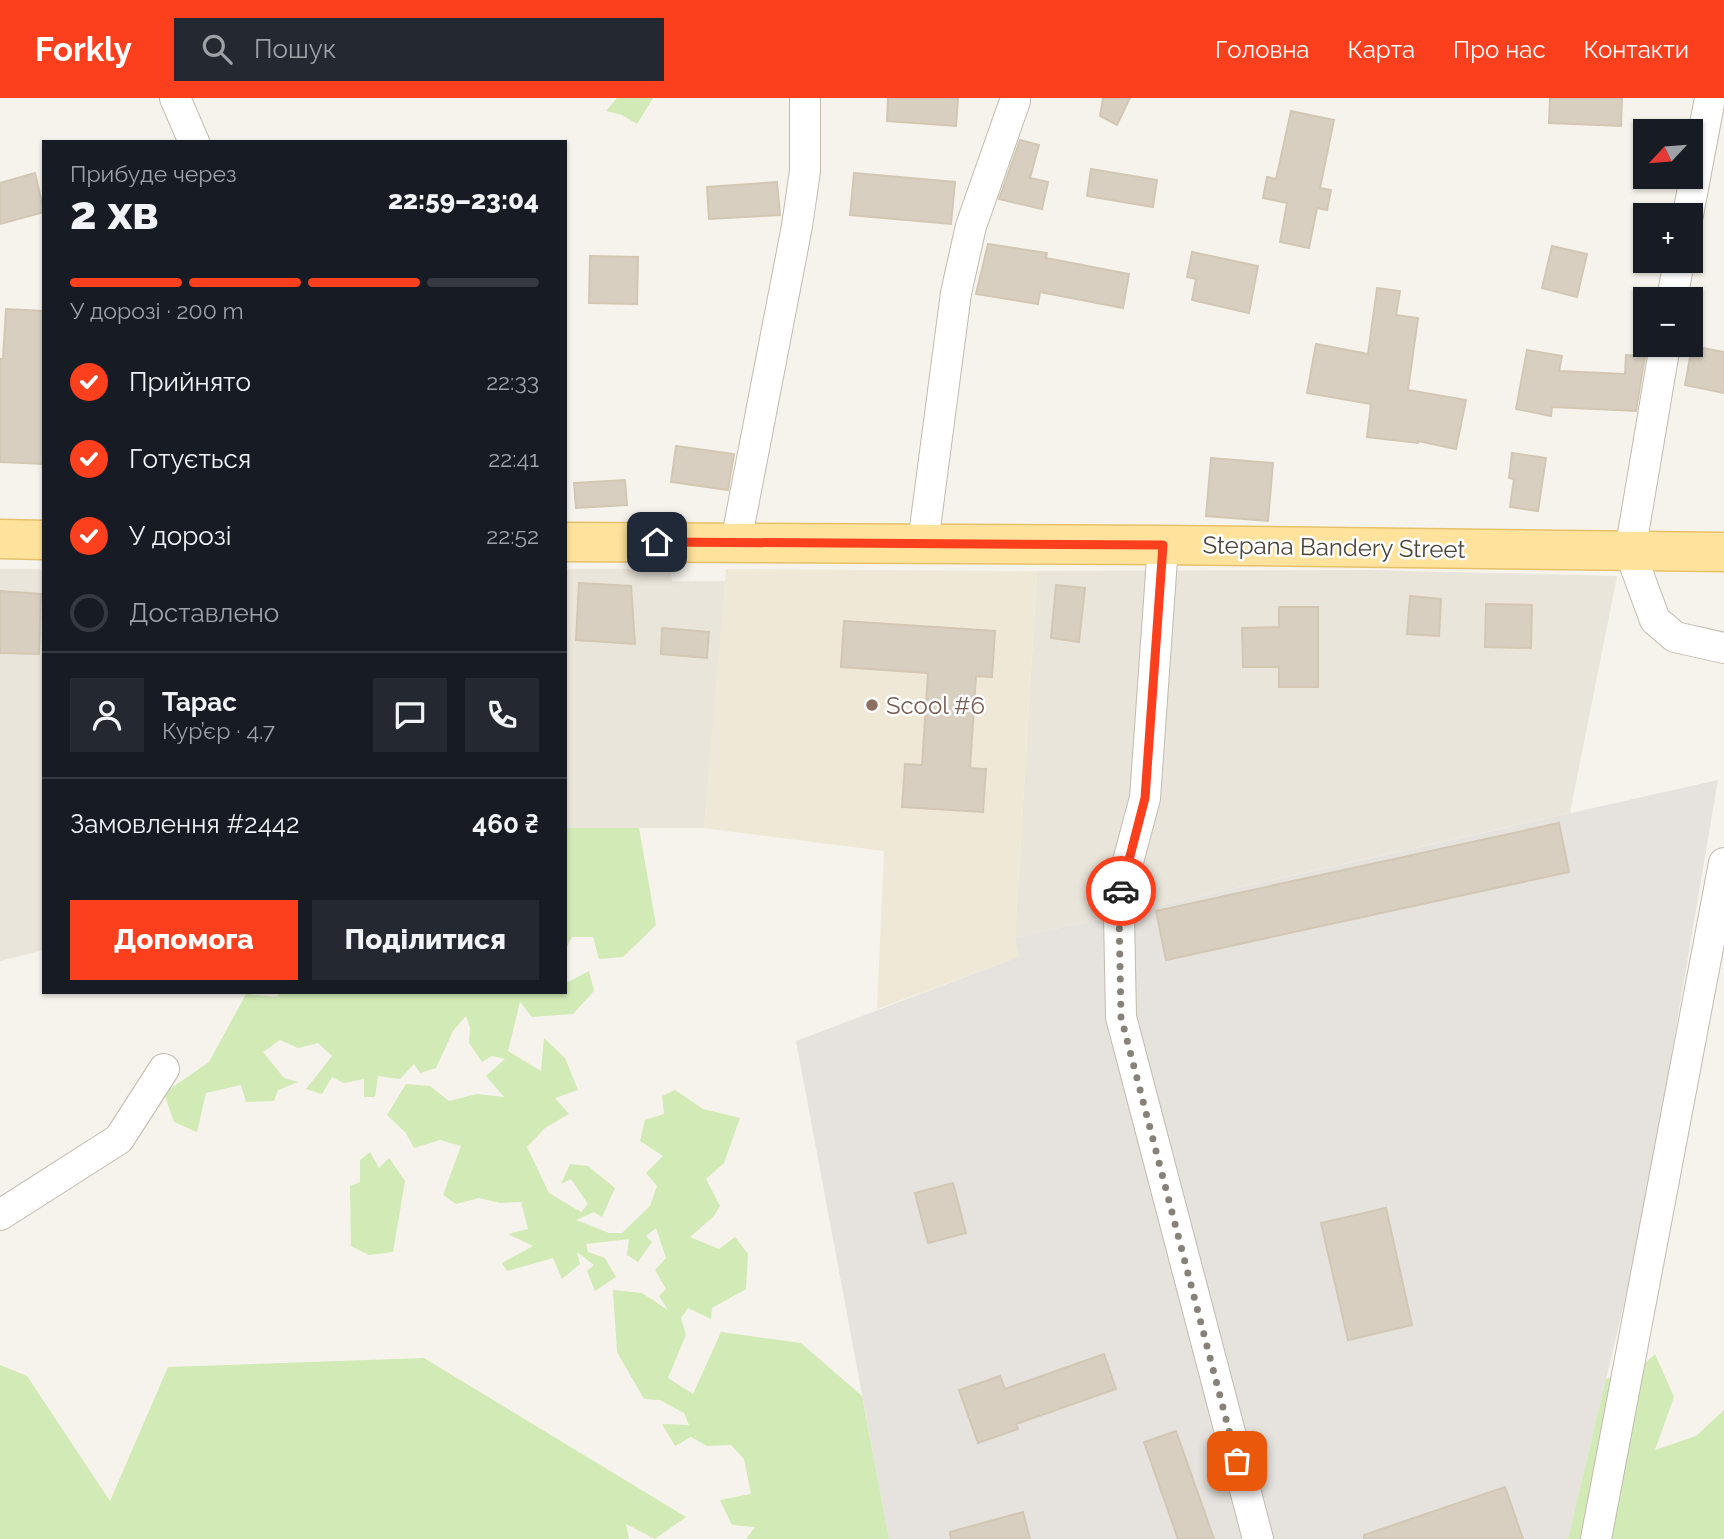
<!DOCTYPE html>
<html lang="uk">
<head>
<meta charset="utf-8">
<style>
	:root { --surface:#171b24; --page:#242831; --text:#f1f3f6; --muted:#9ea1a6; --line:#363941; --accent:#fc3f1d }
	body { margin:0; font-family:Raleway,sans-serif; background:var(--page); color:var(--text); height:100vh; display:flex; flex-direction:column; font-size:26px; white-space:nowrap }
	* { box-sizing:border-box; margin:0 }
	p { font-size:23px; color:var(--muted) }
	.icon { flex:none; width:38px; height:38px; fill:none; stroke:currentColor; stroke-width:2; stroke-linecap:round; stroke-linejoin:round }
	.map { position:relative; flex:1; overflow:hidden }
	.panel { position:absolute; left:42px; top:42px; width:525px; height:854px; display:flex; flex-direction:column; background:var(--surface); border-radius:0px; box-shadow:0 2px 5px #0004 }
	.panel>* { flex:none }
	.needle { width:46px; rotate:244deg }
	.fabs { position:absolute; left:1633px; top:21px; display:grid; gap:14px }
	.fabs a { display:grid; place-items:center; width:70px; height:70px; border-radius:0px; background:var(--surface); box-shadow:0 2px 5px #0004; font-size:35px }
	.pin { position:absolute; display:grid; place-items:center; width:60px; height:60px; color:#fff; margin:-30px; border-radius:14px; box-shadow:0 4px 10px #0006 }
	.courier { position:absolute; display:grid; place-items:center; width:70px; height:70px; margin:-35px; border:5px solid #fc3f1d; border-radius:50%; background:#fff; color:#222; box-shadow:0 2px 9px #0007 }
	.overview em { font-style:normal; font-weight:800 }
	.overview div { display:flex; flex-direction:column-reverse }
	.overview { display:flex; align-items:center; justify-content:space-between; height:119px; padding:0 28px }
	h1 { font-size:46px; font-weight:800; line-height:52px }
	.bar { display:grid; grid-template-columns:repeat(4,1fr); gap:10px 7px; align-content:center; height:84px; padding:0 28px }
	.bar i { height:9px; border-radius:5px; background:var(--line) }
	.bar .selected { background:var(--accent) }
	.bar p { grid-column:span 4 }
	.line { display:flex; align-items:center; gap:18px; padding:0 28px; border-top:2px solid var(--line) }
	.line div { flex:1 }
	.round { display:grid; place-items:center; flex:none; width:74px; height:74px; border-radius:0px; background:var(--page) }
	ol { padding:0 28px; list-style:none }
	li { display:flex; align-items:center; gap:21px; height:77px }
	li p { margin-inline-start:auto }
	li .icon { padding:7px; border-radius:50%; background:var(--accent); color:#fff; stroke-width:4 }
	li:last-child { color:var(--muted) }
	li i { width:38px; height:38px; border:4px solid var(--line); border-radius:50% }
	.button { display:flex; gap:14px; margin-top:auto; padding:14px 28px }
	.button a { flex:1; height:80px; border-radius:0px; background:var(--accent); color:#fff; font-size:28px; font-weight:800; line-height:80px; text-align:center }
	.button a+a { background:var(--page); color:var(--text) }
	header { display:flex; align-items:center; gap:42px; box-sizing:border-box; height:98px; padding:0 35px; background:var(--accent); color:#fff }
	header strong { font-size:33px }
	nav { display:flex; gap:38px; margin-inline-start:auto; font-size:24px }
	.search { width:490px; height:63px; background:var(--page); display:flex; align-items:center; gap:18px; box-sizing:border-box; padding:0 24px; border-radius:0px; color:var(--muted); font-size:26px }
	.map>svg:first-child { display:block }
	.residential { fill:#eae5da }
	.industrial { fill:#e6e2dd }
	.education { fill:#efe8d6 }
	.green { fill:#d2eab5 }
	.building { fill:#d8cfc1; stroke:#d3c7b4; stroke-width:2 }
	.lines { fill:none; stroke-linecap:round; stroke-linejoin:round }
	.minor-casing { stroke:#c2bbae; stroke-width:32 }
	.major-casing { stroke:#e6c16a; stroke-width:41 }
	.minor { stroke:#fff; stroke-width:30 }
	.major { stroke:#ffe39c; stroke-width:38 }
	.done { stroke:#878178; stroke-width:7; stroke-dasharray:0 12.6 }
	.route { stroke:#fc3f1d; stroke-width:9 }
	.education-dot { fill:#8d6e63; stroke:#fff; stroke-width:2.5 }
	.labels { text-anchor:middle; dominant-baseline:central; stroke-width:5; stroke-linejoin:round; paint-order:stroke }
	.street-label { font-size:24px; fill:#4b4439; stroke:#fff }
	.education-label { font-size:24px; fill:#785e54; stroke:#fff; text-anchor:start }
</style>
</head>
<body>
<header>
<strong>Forkly</strong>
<div class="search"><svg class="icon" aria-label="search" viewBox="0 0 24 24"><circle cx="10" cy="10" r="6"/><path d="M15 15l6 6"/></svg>Пошук</div>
<nav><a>Головна</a><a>Карта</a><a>Про нас</a><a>Контакти</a></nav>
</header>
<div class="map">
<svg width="1724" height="1441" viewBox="0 0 1724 1441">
	<rect width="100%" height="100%" fill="#f6f3ec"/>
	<path class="residential" d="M 0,471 L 40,471 L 44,475 L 44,852 L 0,863 Z
		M 565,471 L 671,471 L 672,483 L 726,483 L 704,730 L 565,730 Z
		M 1368,472 L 1617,478 L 1570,715 L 1015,840 L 1037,473 Z"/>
	<path class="industrial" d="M 1718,682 L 1642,1130 L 1568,1441 L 889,1441 L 796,943 L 1018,859 L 1015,840 Z"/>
	<path class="education" d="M 726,471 L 1037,473 L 1015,840 L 1019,859 L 877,911 L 884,753 L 704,730 Z"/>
	<path class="green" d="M 617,0 L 653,0 L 637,26 L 622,17 L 606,13 Z
		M 565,730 L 639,730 L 656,827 L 623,859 L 599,861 L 593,839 L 572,839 L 565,852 Z
		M 589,873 L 594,893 L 573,916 L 532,919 L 520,904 L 508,953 L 541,973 L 544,940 L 565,960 L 578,992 L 555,1000 L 569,1016 L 545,1030 L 527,1049 L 549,1095 L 581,1114 L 588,1106 L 571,1081 L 561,1086 L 570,1066 L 588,1068 L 615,1090 L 602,1119 L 594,1114 L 576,1122 L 609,1135 L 622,1135 L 650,1108 L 657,1088 L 646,1075 L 663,1058 L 640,1043 L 645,1022 L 664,1016 L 662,998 L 675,992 L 703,1011 L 740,1020 L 724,1065 L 706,1081 L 720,1108 L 713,1119 L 690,1139 L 719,1151 L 735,1139 L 748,1156 L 746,1191 L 712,1210 L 711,1221 L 688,1210 L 681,1220 L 686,1237 L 668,1280 L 693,1296 L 721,1234 L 801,1245 L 862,1298 L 889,1441 L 746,1441 L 755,1429 L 732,1427 L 720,1402 L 751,1396 L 744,1361 L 731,1347 L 707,1348 L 691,1339 L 675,1348 L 662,1326 L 689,1327 L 684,1315 L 660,1302 L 644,1301 L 617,1254 L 613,1192 L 642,1195 L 668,1212 L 659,1198 L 666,1191 L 655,1172 L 666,1160 L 656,1130 L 646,1138 L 652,1144 L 638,1164 L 627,1157 L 629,1141 L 586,1146 L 588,1154 L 605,1160 L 616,1179 L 595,1193 L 587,1173 L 594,1167 L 577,1154 L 580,1166 L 562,1181 L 553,1160 L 507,1173 L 502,1165 L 533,1148 L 508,1136 L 528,1131 L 521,1104 L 500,1105 L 479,1100 L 456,1106 L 443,1097 L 461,1048 L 440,1042 L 414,1050 L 405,1034 L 387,1017 L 406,986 L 430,988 L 449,1003 L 477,996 L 504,999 L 486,978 L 505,961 L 492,958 L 482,964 L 469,945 L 470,929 L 466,918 L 453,933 L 436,970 L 420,975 L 414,966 L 400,981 L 378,978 L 375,999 L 364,999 L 364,981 L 344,985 L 332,979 L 322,996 L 306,991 L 332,958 L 318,945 L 298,950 L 280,942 L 263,954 L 284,980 L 298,984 L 278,992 L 274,1003 L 246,1004 L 241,987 L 206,995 L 197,1034 L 174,1024 L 164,995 L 209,964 L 246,896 L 277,899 L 280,894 L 565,894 L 565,882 L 568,884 Z
		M 370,1054 L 379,1070 L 389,1060 L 405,1083 L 393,1154 L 369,1157 L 351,1148 L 350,1088 L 360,1084 L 360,1062 Z
		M 1655,1256 L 1674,1299 L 1655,1352 L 1696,1338 L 1724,1312 L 1724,1441 L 1568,1441 L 1606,1281 L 1641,1269 Z
		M 424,1260 L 686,1419 L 655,1441 L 626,1426 L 629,1441 L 0,1441 L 0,1267 L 27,1278 L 110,1403 L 168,1269 Z"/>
	<path class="building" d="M 888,0 L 958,0 L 956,28 L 887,23 Z
		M 1103,0 L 1130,0 L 1117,27 L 1100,18 Z
		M 1550,0 L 1622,0 L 1621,28 L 1549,25 Z
		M 1291,13 L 1334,22 L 1320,90 L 1331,92 L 1327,112 L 1317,110 L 1309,150 L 1280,144 L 1287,105 L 1263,100 L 1267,79 L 1276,81 Z
		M 1020,42 L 1039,47 L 1030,80 L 1048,84 L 1042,111 L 999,101 Z
		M 1091,71 L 1157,82 L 1153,109 L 1087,98 Z
		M 35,75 L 44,114 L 0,126 L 0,85 Z
		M 854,75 L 955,84 L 951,126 L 850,117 Z
		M 777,84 L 780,117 L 709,121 L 707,89 Z
		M 988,146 L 1047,155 L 1046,160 L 1129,176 L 1123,210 L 1040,194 L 1038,206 L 976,196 Z
		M 1552,148 L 1587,156 L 1577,199 L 1542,190 Z
		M 1192,154 L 1258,168 L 1249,215 L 1192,202 L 1196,181 L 1187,179 Z
		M 590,158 L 638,159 L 637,206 L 589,205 Z
		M 1377,190 L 1400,193 L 1396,217 L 1418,220 L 1408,292 L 1466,302 L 1456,351 L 1418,343 L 1418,345 L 1367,339 L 1371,306 L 1307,295 L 1316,246 L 1368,256 Z
		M 6,211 L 44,213 L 44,366 L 0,364 L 0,261 L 3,261 Z
		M 1692,248 L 1724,254 L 1724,295 L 1685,287 Z
		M 1527,252 L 1562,258 L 1559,273 L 1625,276 L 1626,257 L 1645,258 L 1636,313 L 1552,309 L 1551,318 L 1516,311 Z
		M 676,348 L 734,356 L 728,392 L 671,384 Z
		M 1512,355 L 1546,360 L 1538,413 L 1510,409 L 1514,381 L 1509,380 Z
		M 1211,360 L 1273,365 L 1268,423 L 1206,418 Z
		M 625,382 L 627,407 L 576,410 L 574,385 Z
		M 579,485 L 631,488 L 635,546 L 576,542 Z
		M 1056,487 L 1085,490 L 1079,544 L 1051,540 Z
		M 0,493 L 41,496 L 39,556 L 0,555 Z
		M 1410,498 L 1441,501 L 1439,538 L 1407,536 Z
		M 1486,506 L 1532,507 L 1531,550 L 1485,549 Z
		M 1279,509 L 1318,509 L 1318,589 L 1279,589 L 1279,569 L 1243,569 L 1242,530 L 1279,529 Z
		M 844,523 L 995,533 L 992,579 L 976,578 L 970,670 L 986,671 L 983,714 L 902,709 L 905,666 L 922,667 L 928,575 L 841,569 Z
		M 662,530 L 709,534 L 707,560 L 661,556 Z
		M 1559,725 L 1569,774 L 1166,862 L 1156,813 Z
		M 953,1085 L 966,1135 L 928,1145 L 915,1095 Z
		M 1386,1110 L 1412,1227 L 1348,1242 L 1321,1125 Z
		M 1104,1256 L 1116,1291 L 1016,1326 L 1018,1331 L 978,1345 L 959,1292 L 1000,1278 L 1005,1291 Z
		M 1176,1333 L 1214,1441 L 1178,1441 L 1144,1344 Z
		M 1505,1389 L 1523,1441 L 1364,1441 L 1364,1437 Z
		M 1023,1414 L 1030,1441 L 951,1441 L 950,1434 Z"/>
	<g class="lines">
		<g class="minor-casing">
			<path id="minor" d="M 175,0 L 194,44
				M 1688,117 L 1710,0
				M 1672,201 L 1679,163
				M 1665,247 L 1630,454 L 1655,522 L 1675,539 L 1724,550
				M 736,444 L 797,128 L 805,73 L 805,0
				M 923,445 L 956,195 L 971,128 L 1015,3
				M 1163,447 L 1145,700 L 1122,786 L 1119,817 L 1121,919 L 1258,1441
				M 0,1117 L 119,1041 L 164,971
				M 1596,1441 L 1724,765"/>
		</g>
		<g class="major-casing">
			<path id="major" d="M 0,441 L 44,442
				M 565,444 L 1163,447 L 1724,454"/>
		</g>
		<use href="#minor" class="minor"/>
		<use href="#major" class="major"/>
	</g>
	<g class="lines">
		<path class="done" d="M 1121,793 L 1119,817 L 1121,919 L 1237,1363"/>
		<path class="route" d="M 657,444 L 1163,447 L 1145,700 L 1121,793"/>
	</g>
	<circle class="education-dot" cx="872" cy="607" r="7"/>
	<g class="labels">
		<g class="street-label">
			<text transform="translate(1334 449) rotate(1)">Stepana Bandery Street</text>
		</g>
		<g class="education-label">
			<text x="886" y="607">Scool #6</text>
		</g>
	</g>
</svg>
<div class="fabs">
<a><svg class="needle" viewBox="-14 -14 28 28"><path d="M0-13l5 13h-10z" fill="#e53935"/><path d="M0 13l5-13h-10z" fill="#9ea1a6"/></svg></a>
<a>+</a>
<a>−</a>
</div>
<div class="pin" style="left:1237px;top:1363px;background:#ea580c"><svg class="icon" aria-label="bag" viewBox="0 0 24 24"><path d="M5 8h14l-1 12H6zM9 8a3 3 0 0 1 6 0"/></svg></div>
<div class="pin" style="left:657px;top:444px;background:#1f2937"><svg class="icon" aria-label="home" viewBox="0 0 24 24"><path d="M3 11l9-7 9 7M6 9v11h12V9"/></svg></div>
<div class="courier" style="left:1121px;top:793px"><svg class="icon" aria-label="car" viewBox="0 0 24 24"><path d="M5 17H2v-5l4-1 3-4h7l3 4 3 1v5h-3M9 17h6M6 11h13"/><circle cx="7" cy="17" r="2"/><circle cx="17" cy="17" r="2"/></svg></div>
<section class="panel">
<div class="overview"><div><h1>2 хв</h1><p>Прибуде через</p></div><em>22:59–23:04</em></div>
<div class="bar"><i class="selected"></i><i class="selected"></i><i class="selected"></i><i></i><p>У дорозі · 200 m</p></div>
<ol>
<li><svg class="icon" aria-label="check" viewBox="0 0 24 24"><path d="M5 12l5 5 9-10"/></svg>Прийнято<p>22:33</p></li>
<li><svg class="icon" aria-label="check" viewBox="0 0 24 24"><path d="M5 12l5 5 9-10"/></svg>Готується<p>22:41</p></li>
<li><svg class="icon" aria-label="check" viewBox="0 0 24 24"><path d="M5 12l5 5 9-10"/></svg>У дорозі<p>22:52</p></li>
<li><i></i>Доставлено</li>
</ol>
<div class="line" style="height:126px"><a class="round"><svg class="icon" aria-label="person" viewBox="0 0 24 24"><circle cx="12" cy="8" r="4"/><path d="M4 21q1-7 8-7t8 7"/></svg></a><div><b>Тарас</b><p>Кур’єр · 4.7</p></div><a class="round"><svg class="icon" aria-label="chat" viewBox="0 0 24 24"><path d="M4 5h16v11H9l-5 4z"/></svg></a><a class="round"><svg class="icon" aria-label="phone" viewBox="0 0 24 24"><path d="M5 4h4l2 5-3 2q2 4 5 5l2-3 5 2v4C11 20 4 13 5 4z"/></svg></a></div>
<div class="line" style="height:91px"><div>Замовлення #2442</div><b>460 ₴</b></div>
<div class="button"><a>Допомога</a><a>Поділитися</a></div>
</section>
</div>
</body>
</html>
